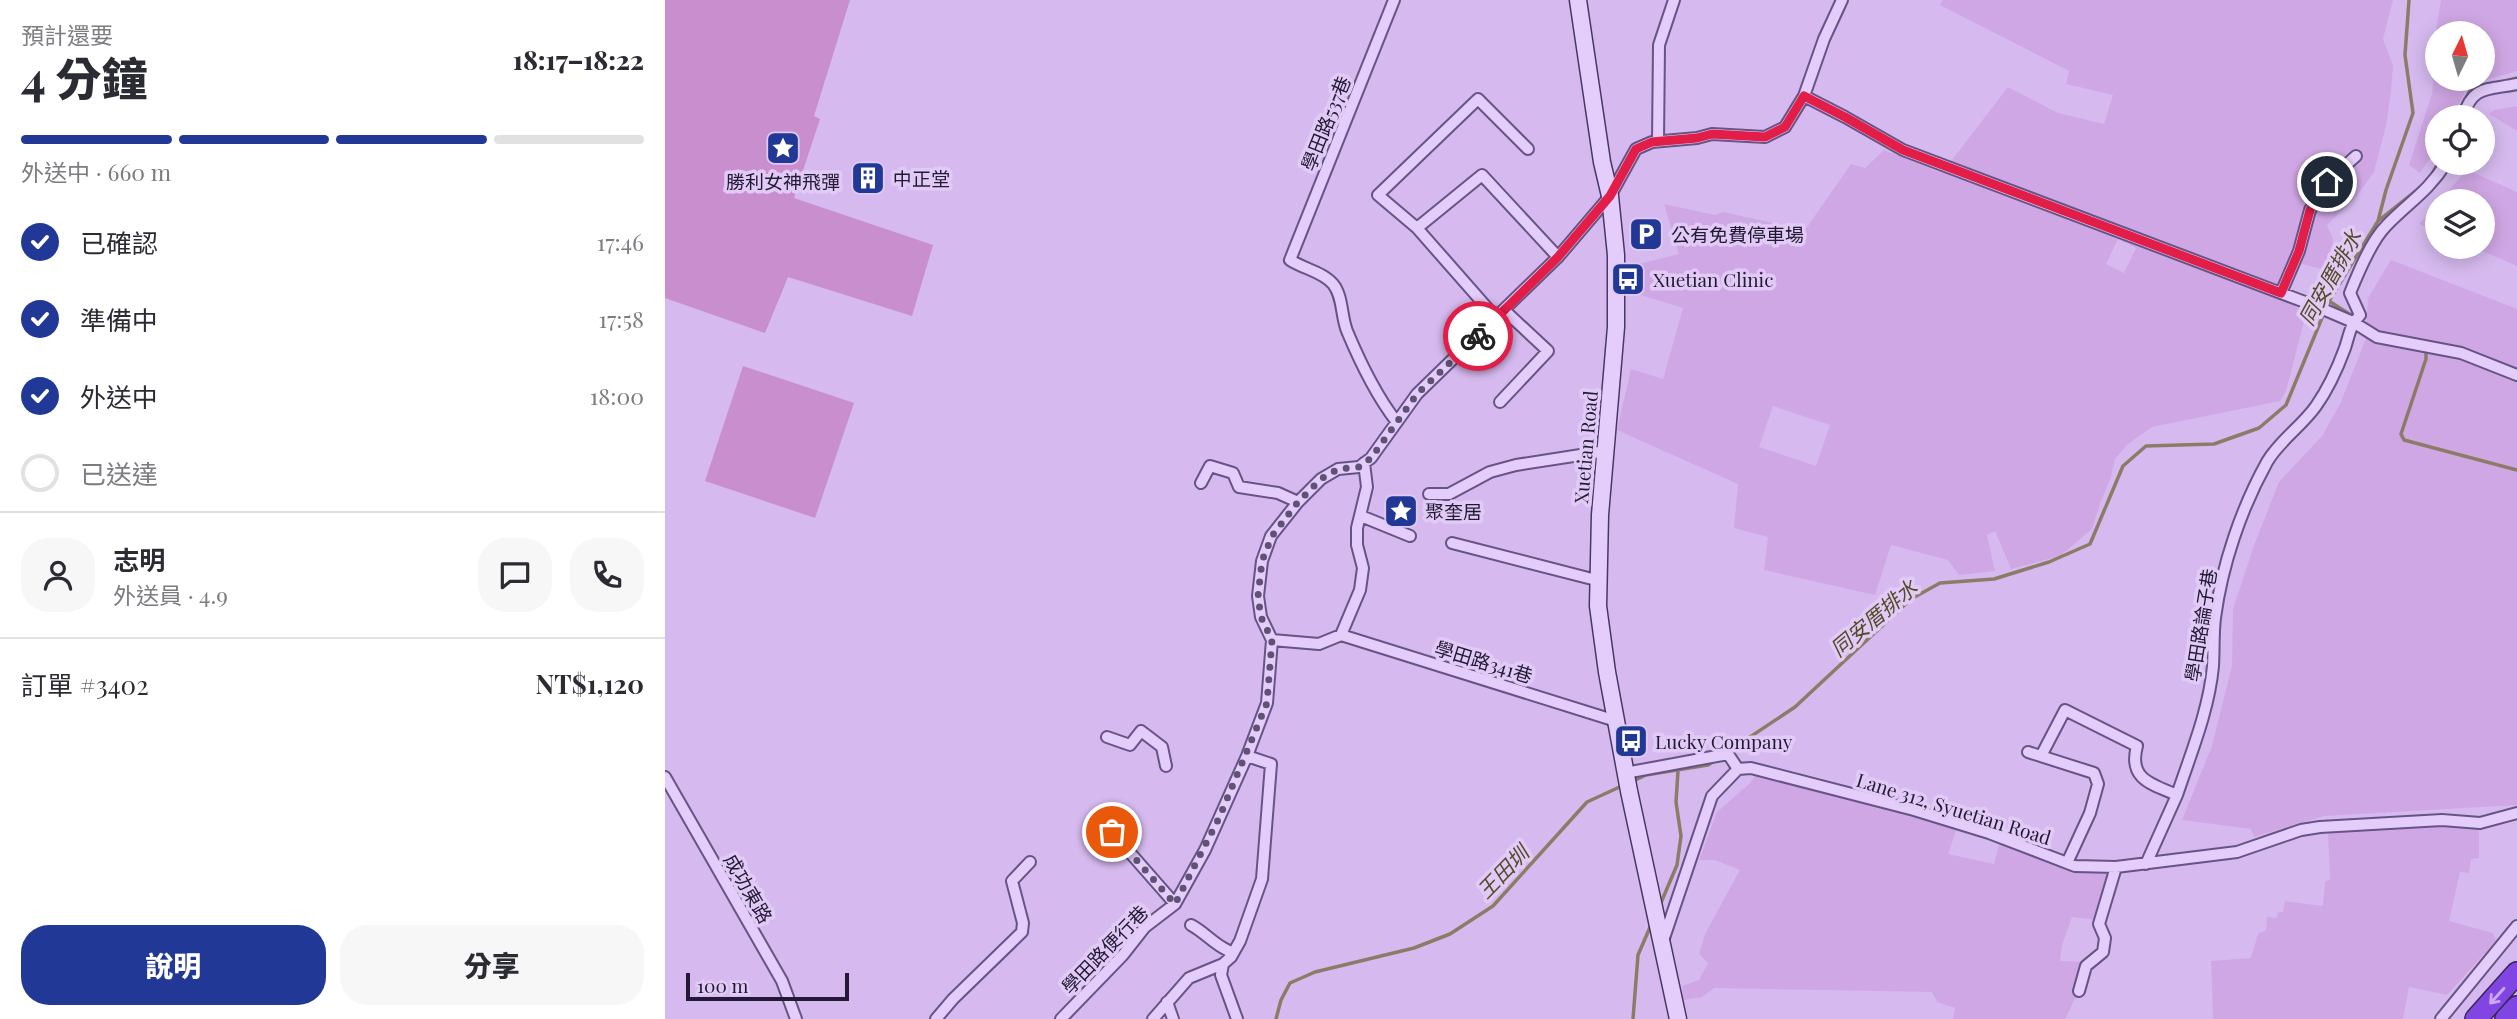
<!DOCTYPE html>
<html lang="zh-TW">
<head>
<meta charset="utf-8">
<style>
	:root { --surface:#fff; --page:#f7f7f7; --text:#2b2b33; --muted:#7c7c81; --line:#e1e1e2; --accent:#223897 }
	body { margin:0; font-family:"Playfair Display","Noto Sans TC",serif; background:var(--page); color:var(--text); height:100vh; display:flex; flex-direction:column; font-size:26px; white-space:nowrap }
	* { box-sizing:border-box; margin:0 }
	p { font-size:23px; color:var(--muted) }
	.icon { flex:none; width:38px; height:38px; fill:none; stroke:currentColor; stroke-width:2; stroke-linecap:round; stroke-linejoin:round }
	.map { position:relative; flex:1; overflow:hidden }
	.panel { display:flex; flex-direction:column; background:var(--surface); width:665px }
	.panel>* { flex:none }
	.needle { width:46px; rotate:5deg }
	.tools { position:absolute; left:1760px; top:21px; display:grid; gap:14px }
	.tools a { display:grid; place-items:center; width:70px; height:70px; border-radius:50%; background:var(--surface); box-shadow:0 4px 18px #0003; font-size:35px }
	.scale { position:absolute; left:21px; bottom:18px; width:163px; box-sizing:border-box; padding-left:7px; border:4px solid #221a34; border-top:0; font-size:19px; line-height:24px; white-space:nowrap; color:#221a34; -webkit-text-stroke:5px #e1caf6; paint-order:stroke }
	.pin { position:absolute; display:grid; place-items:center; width:60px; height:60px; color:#fff; margin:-30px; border:4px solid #fff; border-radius:50%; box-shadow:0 2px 7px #0007 }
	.courier { position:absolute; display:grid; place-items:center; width:70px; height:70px; margin:-35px; border:5px solid #e11d48; border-radius:50%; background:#fff; color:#222; box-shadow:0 2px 9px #0007 }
	.head em { font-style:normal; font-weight:800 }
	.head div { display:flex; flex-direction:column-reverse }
	.head { display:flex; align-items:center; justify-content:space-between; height:119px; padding:0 21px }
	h1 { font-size:46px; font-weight:800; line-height:52px }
	.bar { display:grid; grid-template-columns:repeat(4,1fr); gap:10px 7px; align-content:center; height:84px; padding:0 21px }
	.bar i { height:9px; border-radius:5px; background:var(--line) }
	.bar .active { background:var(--accent) }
	.bar p { grid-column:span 4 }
	.line { display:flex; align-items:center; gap:18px; padding:0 21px; border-top:2px solid var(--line) }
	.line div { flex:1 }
	.round { display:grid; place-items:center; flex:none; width:74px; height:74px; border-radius:28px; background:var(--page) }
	ol { padding:0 21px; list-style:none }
	li { display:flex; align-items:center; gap:21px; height:77px }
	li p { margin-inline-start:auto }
	li .icon { padding:7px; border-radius:50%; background:var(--accent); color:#fff; stroke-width:4 }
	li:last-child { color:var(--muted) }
	li i { width:38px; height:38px; border:4px solid var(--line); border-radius:50% }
	.cta { display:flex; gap:14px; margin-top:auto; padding:14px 21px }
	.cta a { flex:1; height:80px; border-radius:28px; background:var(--accent); color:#fff; font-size:28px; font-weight:800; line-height:80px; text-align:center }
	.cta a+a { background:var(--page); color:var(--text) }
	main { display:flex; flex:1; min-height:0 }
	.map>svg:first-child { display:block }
	.farmland { fill:#d0a7e5; fill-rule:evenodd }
	.green { fill:#c98ecd }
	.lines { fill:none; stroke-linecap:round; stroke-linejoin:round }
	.stream { stroke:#8c7c67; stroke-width:3.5 }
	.minor-casing { stroke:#665486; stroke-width:14 }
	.secondary-casing { stroke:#473867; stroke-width:19 }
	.motorway-casing { stroke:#352953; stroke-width:24 }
	.minor { stroke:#e4cdfa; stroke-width:10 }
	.secondary { stroke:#e4cdfa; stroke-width:16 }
	.motorway { stroke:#8145e4; stroke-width:21 }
	.oneway { stroke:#c9a9f2 }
	.done { stroke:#615275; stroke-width:7; stroke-dasharray:0 12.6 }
	.route { stroke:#e11d48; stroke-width:9 }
	.labels { text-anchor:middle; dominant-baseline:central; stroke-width:7; stroke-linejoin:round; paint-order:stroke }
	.street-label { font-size:19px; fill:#221a34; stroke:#e1caf6 }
	.poi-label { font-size:19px; fill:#221a34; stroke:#e1caf6; text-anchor:start }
	.water-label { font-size:21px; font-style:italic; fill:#554a28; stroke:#e1caf6 }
</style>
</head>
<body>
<main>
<section class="panel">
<div class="head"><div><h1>4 分鐘</h1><p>預計還要</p></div><em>18:17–18:22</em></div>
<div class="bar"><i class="active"></i><i class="active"></i><i class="active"></i><i></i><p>外送中 · 660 m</p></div>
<ol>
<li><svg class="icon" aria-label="check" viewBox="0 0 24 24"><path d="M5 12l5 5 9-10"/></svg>已確認<p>17:46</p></li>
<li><svg class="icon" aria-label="check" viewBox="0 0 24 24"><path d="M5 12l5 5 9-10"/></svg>準備中<p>17:58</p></li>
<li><svg class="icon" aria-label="check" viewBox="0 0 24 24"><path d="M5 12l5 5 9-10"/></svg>外送中<p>18:00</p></li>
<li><i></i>已送達</li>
</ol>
<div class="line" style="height:126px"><a class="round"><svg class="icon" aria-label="person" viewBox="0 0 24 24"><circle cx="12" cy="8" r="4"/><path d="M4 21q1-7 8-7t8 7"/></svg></a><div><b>志明</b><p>外送員 · 4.9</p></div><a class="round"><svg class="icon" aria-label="chat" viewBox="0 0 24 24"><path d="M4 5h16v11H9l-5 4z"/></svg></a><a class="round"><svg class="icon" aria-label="phone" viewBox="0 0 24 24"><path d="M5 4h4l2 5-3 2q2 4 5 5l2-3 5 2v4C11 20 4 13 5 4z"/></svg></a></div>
<div class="line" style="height:91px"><div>訂單 #3402</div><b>NT$1,120</b></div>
<div class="cta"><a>說明</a><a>分享</a></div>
</section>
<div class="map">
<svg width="1852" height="1019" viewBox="0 0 1852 1019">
	<rect width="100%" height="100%" fill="#d6baef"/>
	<path class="farmland" d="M 1278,0 L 1728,0 L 1718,39 L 1728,65 L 1726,92 L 1721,126 L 1709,172 L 1691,197 L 1662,225 L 1668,239 L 1664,271 L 1630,262 L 1620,299 L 1641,314 L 1621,391 L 1615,401 L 1487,427 L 1463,444 L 1450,459 L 1446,477 L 1436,501 L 1427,529 L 1395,556 L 1346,569 L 1330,531 L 1322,535 L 1330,571 L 1294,575 L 1283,560 L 1226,545 L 1210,595 L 1099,570 L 1103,537 L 1069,528 L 1073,484 L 952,430 L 966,369 L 998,379 L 1018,308 L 969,293 L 969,265 L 1014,254 L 999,204 L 1050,215 L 1058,212 L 1140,230 L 1186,164 L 1200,168 L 1219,150 L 1277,173 L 1343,87 L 1393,113 L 1439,124 L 1448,95 L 1401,84 L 1404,71 L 1275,5 ZM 1662,154 L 1678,156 L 1691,162 L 1661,186 L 1644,167 ZM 1453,239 L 1471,248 L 1459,273 L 1441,264 ZM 1108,406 L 1165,425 L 1151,466 L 1094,447 Z
		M 1776,0 L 1852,0 L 1852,71 L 1803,85 L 1787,117 L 1773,117 L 1773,147 L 1755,173 L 1744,165 L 1767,94 L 1771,48 L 1769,43 ZM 1773,33 L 1818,33 L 1818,79 L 1773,79 Z
		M 1852,106 L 1852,131 L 1824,114 L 1829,110 Z
		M 1802,170 L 1852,192 L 1852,266 L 1808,247 L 1818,247 L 1818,201 L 1774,201 Z
		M 1773,203 L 1773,232 L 1754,224 Z
		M 1726,260 L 1852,309 L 1852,805 L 1659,816 L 1589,837 L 1586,829 L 1517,820 L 1547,746 L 1567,666 L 1568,609 L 1588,548 L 1614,482 L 1657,436 L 1675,404 L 1700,341 L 1703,298 Z
		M 1092,773 L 1292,828 L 1283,854 L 1329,864 L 1335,841 L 1443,870 L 1443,879 L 1432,920 L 1407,917 L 1397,945 L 1395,961 L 1428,962 L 1400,1019 L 1288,1019 L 1290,1008 L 1272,1002 L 1267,992 L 1049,988 L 1037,997 L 1018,1000 L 1017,986 L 1034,980 L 1043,963 L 1034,954 L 1040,934 L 1075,870 L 1050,860 L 1034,860 L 1052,812 L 1085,783 Z
		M 1777,823 L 1814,826 L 1814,858 L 1806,859 L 1804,873 L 1795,872 L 1784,921 L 1828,933 L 1831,941 L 1782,995 L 1744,987 L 1738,1019 L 1548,1019 L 1546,961 L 1586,958 L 1593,934 L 1601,930 L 1602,917 L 1612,918 L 1613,912 L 1618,912 L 1620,901 L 1658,906 L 1660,882 L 1665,879 L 1663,830 Z"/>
	<path class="green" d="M 0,0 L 185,0 L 149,116 L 155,119 L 129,198 L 268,245 L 247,316 L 123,277 L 100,333 L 0,298 Z
		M 78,366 L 189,403 L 150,518 L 40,481 Z"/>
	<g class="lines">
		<path class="stream" d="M 1840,81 L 1852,78
			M 1795,111 L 1805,90 L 1816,87
			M 1766,176 L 1773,163
			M 1713,221 L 1753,189
			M 1664,301 L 1689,317
			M 1761,350 L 1761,359 L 1736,434 L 1739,440 L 1852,470
			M 1064,751 L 1130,707 L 1246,599 L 1275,583 L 1329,579 L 1384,562 L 1425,544 L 1458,466 L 1481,446 L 1549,444 L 1594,428 L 1621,405 L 1664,301 L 1713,221 L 1721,190 L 1748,113 L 1740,55 L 1744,0
			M 966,782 L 981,775 L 1043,765 L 1049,761
			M 995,905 L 1012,865 L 1016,836 L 1011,802 L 1013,771
			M 611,1019 L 616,1000 L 625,983 L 650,972 L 749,948 L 785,934 L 828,906 L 922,802 L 959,785
			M 968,1019 L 973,955 L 986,925"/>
		<g class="minor-casing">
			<path id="minor" d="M 729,0 L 625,260 C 639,269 658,272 668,284 C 678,296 676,316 682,331 C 695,362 710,394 731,421
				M 1139,96 L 1180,117 L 1238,150 L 1653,307 L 1688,322 L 1712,337 L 1796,353 L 1852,375
				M 1798,117 C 1807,85 1823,90 1852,84
				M 993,141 L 994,45 L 1009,0
				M 752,228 L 817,175 L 893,257
				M 1616,293 L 1634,251 L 1645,210 L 1662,182 L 1691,156
				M 832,319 L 752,228 L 713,195 L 813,99 L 863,149
				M 835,402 L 883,351 L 840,311
				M 536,483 L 545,466 L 568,473 L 574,487 L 613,493 L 633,502
				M 764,494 L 784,494 L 825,472 L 851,465 L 941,451
				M 696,516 L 745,536
				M 787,543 L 935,581
				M 676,635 L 695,590 L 698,568 L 692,545 L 692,528 L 702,487 L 699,463
				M 607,640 L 654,644 L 676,635 L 951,721
				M 442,737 L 465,745 L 476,731 L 497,747 L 501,766
				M 1363,752 L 1429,773 L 1433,784 L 1425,813 L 1402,863
				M 1376,756 L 1400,710 L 1472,746 C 1463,779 1486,784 1512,795 L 1481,864
				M 960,773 L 1063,754 L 1073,769
				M 0,777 L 117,981 L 131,1019
				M 1512,795 C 1526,753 1544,710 1548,666 C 1549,650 1548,634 1550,618 C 1557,565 1576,509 1602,462 C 1614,441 1637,426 1651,406 C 1663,389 1673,367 1680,348 C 1684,336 1685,325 1695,315 L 1685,293 C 1693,273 1706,241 1721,226 C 1744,202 1763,192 1781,163
				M 432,815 L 510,904
				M 526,925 C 541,933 548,944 564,951 L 566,957
				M 998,941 L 1047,796 L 1073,769 L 1086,768 L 1249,810 L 1324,833 L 1410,866 L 1451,867 L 1572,852 L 1636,830 L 1655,827 L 1777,820 L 1815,823 L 1852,813
				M 1414,991 L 1421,966 L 1438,952 L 1440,938 L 1434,924 L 1451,867
				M 502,1002 L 508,1019
				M 271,1019 L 288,999 L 357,932 L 358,923 L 347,881 L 365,862
				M 396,1019 L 458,955 L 480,927 L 510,904 L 540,850 L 582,756 L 602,703 L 607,640 L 596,617 L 593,596 L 597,561 L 606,536 L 633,502 L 656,479 L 673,469 L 694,467 L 706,458 L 752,394 L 893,257 L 945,196 L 971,149 L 987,142 L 1032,138 L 1047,134 L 1100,137 L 1120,127 L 1139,96 L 1159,39 L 1177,0
				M 488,1019 L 524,978 L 558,964
				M 572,1019 L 556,975 L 558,964 L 566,957 L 575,941 L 597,879 L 606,764 L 582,756
				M 1776,1019 L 1852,926"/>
		</g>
		<g class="secondary-casing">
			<path id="secondary" d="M 913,0 L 937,162 L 945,196 L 951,255 L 951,327 L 935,515 L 933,606 L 942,672 L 964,791 L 1013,1019"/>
		</g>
		<g class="motorway-casing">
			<path id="motorway" d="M 1811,1019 L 1852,973
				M 1841,1019 L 1852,1007"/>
		</g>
		<use href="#minor" class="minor"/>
		<use href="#secondary" class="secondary"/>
		<use href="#motorway" class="motorway"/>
	</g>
	<defs><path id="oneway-shaft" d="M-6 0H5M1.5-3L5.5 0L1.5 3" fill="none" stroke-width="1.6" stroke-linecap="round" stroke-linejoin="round" transform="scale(1.75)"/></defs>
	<use class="oneway" href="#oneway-shaft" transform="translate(1832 996) rotate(132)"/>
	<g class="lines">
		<path class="done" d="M 447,832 L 510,904 L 554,818 L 602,703 L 607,640 L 596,617 L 593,596 L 597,561 L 607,536 L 633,502 L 656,479 L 673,469 L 695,467 L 706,458 L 752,394 L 813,336"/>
		<path class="route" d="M 813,336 L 893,257 L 945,196 L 971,149 L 987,142 L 1032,138 L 1047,134 L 1100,137 L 1120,127 L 1139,96 L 1180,117 L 1238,150 L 1616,293 L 1634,251 L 1645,210 L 1662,182"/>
	</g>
	<defs>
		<g id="sight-square" transform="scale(1.75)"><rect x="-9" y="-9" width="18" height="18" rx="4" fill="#223897" stroke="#e1caf6"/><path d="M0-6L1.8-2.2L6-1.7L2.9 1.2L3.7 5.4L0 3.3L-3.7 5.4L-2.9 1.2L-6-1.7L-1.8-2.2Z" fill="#fff"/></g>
		<g id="building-square" transform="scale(1.75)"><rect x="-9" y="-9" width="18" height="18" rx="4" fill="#223897" stroke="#e1caf6"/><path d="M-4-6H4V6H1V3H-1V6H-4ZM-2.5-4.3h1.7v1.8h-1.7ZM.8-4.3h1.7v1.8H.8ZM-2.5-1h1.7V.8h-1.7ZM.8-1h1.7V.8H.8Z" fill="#fff"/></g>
		<g id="parking-square" transform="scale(1.75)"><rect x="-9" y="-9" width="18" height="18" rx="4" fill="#223897" stroke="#e1caf6"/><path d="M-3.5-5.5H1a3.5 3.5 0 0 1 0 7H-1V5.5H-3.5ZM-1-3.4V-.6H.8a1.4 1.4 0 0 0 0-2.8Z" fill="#fff"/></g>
		<g id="bus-square" transform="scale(1.75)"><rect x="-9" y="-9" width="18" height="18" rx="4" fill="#223897" stroke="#e1caf6"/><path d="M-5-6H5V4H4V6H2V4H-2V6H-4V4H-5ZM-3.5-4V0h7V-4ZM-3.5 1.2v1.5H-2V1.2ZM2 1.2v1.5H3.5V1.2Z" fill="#fff"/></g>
	</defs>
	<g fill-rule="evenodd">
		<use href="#sight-square" x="118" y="148"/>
		<use href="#building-square" x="203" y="178"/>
		<use href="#parking-square" x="981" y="234"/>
		<use href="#bus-square" x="963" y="279"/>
		<use href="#sight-square" x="736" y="511"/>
		<use href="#bus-square" x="966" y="741"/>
	</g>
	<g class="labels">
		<g class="street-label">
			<text transform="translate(660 123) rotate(-68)">學田路537巷</text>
			<text transform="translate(920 447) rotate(-85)">Xuetian Road</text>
			<text transform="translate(1535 625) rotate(-81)">學田路論子巷</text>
			<text transform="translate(819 661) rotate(17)">學田路341巷</text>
			<text transform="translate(1289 808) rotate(17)">Lane 312, Syuetian Road</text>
			<text transform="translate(84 888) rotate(60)">成功東路</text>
			<text transform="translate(439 949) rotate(-46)">學田路便行巷</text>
		</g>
		<g class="poi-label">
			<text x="228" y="178">中正堂</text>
			<text x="118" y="181" text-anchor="middle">勝利女神飛彈</text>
			<text x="1006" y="234">公有免費停車場</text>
			<text x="988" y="279">Xuetian Clinic</text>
			<text x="760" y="511">聚奎居</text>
			<text x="990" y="741">Lucky Company</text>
		</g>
		<g class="water-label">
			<text transform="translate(1664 277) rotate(-61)">同安厝排水</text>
			<text transform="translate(1208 617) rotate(-40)">同安厝排水</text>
			<text transform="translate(837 871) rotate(-46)">王田圳</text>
		</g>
	</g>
</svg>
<div class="tools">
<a><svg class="needle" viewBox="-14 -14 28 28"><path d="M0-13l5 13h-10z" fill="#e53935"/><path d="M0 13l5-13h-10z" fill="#7c7c81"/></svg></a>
<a><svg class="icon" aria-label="locate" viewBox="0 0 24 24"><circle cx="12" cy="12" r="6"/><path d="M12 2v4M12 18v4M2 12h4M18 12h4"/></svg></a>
<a><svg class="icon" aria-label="layers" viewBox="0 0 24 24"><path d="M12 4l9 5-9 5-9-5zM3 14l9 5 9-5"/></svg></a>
</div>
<div class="scale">100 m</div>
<div class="pin" style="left:447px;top:832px;background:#ea580c"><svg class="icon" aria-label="bag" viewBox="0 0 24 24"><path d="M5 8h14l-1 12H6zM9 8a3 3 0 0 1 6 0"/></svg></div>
<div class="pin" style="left:1662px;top:182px;background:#1f2937"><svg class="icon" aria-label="home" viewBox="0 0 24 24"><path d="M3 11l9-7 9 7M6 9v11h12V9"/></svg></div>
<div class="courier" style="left:813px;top:336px"><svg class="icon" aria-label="bike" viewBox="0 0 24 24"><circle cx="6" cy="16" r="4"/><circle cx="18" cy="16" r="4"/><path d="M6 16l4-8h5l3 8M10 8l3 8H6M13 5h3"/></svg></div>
</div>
</main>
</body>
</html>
